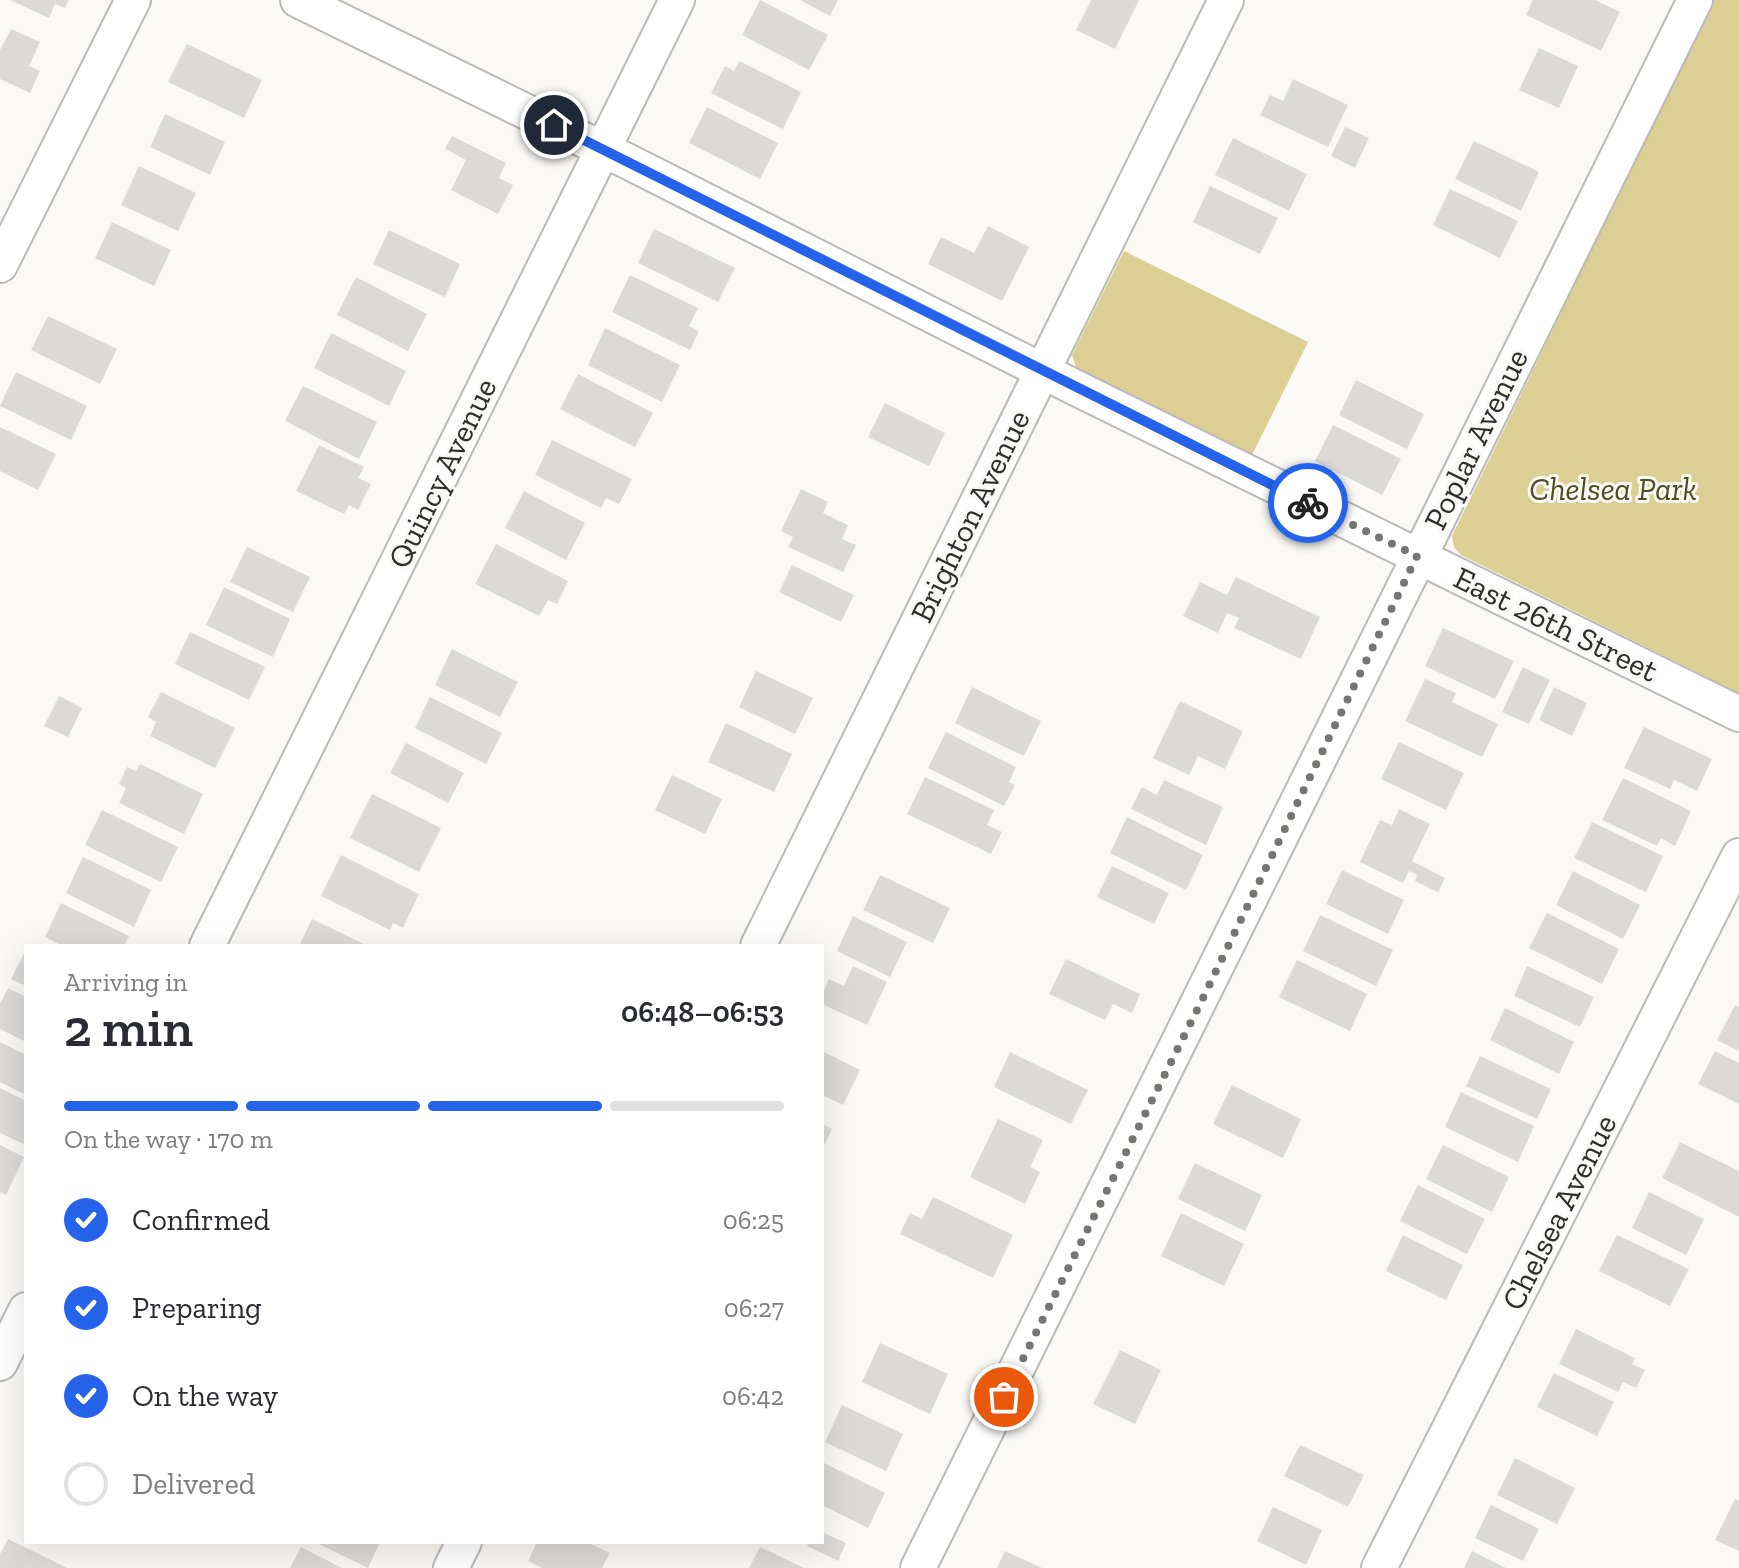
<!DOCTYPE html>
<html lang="en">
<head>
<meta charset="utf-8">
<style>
	:root { --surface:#fff; --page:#f2f2f3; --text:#2b2b33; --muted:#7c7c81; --line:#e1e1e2; --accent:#2563eb }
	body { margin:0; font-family:"Zilla Slab",serif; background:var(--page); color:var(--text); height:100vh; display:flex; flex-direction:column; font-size:30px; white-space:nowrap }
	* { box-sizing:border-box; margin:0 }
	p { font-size:26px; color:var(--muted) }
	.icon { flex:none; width:44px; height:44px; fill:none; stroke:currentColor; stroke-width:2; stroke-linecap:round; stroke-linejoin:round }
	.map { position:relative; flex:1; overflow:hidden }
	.panel { position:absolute; left:24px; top:944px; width:800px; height:600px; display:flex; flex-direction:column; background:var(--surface); border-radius:0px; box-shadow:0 8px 32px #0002 }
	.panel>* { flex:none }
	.pin { position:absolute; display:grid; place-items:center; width:68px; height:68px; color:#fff; margin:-34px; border:4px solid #fff; border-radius:50%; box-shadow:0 2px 8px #0007 }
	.courier { position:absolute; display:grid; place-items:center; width:80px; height:80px; margin:-40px; border:6px solid #2563eb; border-radius:50%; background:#fff; color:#222; box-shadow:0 2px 10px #0007 }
	.summary em { font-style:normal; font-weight:600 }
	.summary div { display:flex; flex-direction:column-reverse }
	.summary { display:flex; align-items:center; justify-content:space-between; height:136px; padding:0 40px }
	h1 { font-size:52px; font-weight:600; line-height:60px }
	.bar { display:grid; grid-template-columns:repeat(4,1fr); gap:12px 8px; align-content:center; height:96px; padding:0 40px }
	.bar i { height:10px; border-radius:6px; background:var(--line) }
	.bar .active { background:var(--accent) }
	.bar p { grid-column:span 4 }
	ol { padding:0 40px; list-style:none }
	li { display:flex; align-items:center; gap:24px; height:88px }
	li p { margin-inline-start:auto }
	li .icon { padding:8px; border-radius:50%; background:var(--accent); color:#fff; stroke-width:4 }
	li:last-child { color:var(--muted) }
	li i { width:44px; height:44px; border:4px solid var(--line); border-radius:50% }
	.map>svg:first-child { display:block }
	.green { fill:#dbcf94 }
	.building { fill:#dbdad7 }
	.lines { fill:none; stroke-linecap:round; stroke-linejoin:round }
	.minor-casing { stroke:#bab9b6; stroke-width:38 }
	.minor { stroke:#fff; stroke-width:34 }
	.done { stroke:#757573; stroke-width:8; stroke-dasharray:0 14.4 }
	.route { stroke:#2563eb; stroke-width:10 }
	.labels { text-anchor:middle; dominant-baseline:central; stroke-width:6; stroke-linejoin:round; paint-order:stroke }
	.street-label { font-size:32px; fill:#2e2e2c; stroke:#faf9f6 }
	.park-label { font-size:32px; font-style:italic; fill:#534a20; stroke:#faf9f6 }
</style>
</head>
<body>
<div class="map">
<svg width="1739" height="1568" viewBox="0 0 1739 1568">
	<rect width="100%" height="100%" fill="#faf9f6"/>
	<path class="green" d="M 1714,0 L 1739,0 L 1739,693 L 1461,555 L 1454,547 L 1452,536 Z
		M 1124,251 L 1308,342 L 1251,457 L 1078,372 L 1072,355 Z"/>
	<path class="building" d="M 10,0 L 69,0 L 65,8 L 55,4 L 49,18 Z
		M 760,0 L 828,35 L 809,70 L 742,35 Z
		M 800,0 L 838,0 L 830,16 Z
		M 1091,0 L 1139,0 L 1115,49 L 1076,30 Z
		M 1533,0 L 1595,0 L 1620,12 L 1601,51 L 1526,15 Z
		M 11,29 L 40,42 L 29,66 L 40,71 L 30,93 L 0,79 L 0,50 Z
		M 187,44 L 262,80 L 244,118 L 168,82 Z
		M 1539,48 L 1578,66 L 1559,108 L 1519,90 Z
		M 739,61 L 801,92 L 783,129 L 711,93 L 725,66 L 734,71 Z
		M 1293,79 L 1348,105 L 1328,147 L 1260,115 L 1270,95 L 1283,101 Z
		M 707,107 L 778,143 L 760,179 L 689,143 Z
		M 165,114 L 225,142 L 210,175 L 150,147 Z
		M 1345,127 L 1369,138 L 1355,168 L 1331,156 Z
		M 452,136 L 506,163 L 499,178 L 513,185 L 498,214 L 451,190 L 466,160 L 445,149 Z
		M 1233,138 L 1307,174 L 1289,211 L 1215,175 Z
		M 1474,141 L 1539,172 L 1521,211 L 1455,179 Z
		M 139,166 L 196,193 L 178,231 L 121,205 Z
		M 1210,186 L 1278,218 L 1260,254 L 1193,222 Z
		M 1450,189 L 1518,221 L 1500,258 L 1433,225 Z
		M 112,222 L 171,250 L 154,286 L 95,258 Z
		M 988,226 L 1029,247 L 1002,301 L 928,264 L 941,237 L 974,253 Z
		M 654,229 L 735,268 L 718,302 L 638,263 Z
		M 389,230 L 460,264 L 445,297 L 373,264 Z
		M 630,275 L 698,308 L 689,326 L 699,331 L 690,350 L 612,312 Z
		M 356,277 L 427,314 L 408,351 L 337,315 Z
		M 48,316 L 117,349 L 100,384 L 31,350 Z
		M 605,328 L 680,365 L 662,402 L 588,365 Z
		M 331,333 L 406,371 L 389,406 L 314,368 Z
		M 16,372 L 87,406 L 71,440 L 0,406 Z
		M 578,374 L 653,413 L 635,447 L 560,409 Z
		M 1356,380 L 1424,414 L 1407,449 L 1339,415 Z
		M 303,386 L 377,422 L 359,459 L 285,421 Z
		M 885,403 L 945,433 L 929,466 L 868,437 Z
		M 1333,425 L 1401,459 L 1382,495 L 1315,461 Z
		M 0,427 L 56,454 L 38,490 L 0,471 Z
		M 552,440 L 632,479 L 619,504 L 606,498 L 601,508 L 535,475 Z
		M 319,445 L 364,467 L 358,478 L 371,484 L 358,510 L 349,505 L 344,514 L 296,491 Z
		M 801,489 L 828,502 L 823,513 L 848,525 L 842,539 L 856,545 L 843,572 L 788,547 L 793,537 L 781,531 Z
		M 524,491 L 585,523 L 566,560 L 505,528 Z
		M 496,544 L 568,581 L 557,604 L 548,600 L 539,616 L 475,584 Z
		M 247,547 L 310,577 L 293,612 L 230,582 Z
		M 792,565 L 854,595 L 841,622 L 779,592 Z
		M 1236,577 L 1320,617 L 1301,659 L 1234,628 L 1239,618 L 1227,613 L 1218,633 L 1183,616 L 1200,582 L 1227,595 Z
		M 224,587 L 290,619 L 273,657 L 206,625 Z
		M 1443,628 L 1514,661 L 1495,699 L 1425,666 Z
		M 190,632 L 265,667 L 249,700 L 175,664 Z
		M 452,649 L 518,682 L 500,717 L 435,685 Z
		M 1523,667 L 1550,680 L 1529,724 L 1502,712 Z
		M 756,671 L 813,698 L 795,734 L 739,707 Z
		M 1425,679 L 1456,693 L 1452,702 L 1498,724 L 1482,757 L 1405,721 Z
		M 972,687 L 1041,721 L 1024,756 L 955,723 Z
		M 1554,687 L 1587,703 L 1572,736 L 1539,720 Z
		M 161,692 L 235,728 L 215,768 L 150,736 L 156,722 L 148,717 Z
		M 59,696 L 82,708 L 68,737 L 44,726 Z
		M 430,697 L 502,733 L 486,764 L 415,728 Z
		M 1180,701 L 1243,731 L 1225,769 L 1198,756 L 1189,775 L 1153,758 Z
		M 726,723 L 792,754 L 774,792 L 708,762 Z
		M 1644,727 L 1712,759 L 1697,791 L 1674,780 L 1670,789 L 1624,768 Z
		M 946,732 L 1016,767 L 1009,782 L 1015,785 L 1004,806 L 928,768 Z
		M 1399,742 L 1464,773 L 1446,810 L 1381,779 Z
		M 406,743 L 464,773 L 448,803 L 390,773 Z
		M 140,764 L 203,794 L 184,834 L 119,803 L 126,788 L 119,784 L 127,767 L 136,771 Z
		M 672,775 L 722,799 L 705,834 L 655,810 Z
		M 925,777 L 994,810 L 987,825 L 1002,832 L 991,854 L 907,814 Z
		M 1623,778 L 1691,811 L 1675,846 L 1661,838 L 1657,846 L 1602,820 Z
		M 1164,780 L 1223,807 L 1206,845 L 1131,809 L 1142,787 L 1157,795 Z
		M 372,794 L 441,828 L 419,872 L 350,838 Z
		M 1399,809 L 1430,824 L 1412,861 L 1445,878 L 1438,892 L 1415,881 L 1417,875 L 1409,871 L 1403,883 L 1360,862 L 1380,820 L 1392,825 Z
		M 102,810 L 178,847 L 161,882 L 85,845 Z
		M 1127,817 L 1203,855 L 1186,890 L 1110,853 Z
		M 1592,822 L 1663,856 L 1646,892 L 1574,858 Z
		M 341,855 L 419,894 L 403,928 L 393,923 L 390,930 L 321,896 Z
		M 83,857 L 151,890 L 134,927 L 66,893 Z
		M 1112,866 L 1169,893 L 1154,924 L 1097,897 Z
		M 1342,870 L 1404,900 L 1388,934 L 1326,904 Z
		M 1573,871 L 1640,905 L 1623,939 L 1556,905 Z
		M 880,875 L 950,908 L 933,943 L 863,910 Z
		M 61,903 L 129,936 L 124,946 L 63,946 L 45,937 Z
		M 1547,913 L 1619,949 L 1602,984 L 1529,948 Z
		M 1320,915 L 1393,950 L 1376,986 L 1303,951 Z
		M 853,916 L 907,942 L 890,977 L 837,951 Z
		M 312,919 L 368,946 L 299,946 Z
		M 26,949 L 26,986 L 11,979 Z
		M 1066,959 L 1140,994 L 1132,1013 L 1113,1004 L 1105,1020 L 1049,994 Z
		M 1297,960 L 1367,994 L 1350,1031 L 1279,997 Z
		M 853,966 L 887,982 L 867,1025 L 822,1004 L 822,995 L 829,979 L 844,986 Z
		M 1527,966 L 1594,997 L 1580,1027 L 1514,996 Z
		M 8,988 L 26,997 L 26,1042 L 0,1029 L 0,1004 Z
		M 1735,1005 L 1739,1007 L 1739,1051 L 1717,1040 Z
		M 1505,1008 L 1574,1042 L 1559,1074 L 1490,1040 Z
		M 0,1042 L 26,1055 L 26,1095 L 0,1082 Z
		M 822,1051 L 860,1070 L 843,1105 L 822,1095 Z
		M 1715,1051 L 1739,1063 L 1739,1104 L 1698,1084 Z
		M 1010,1052 L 1088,1090 L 1071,1124 L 994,1087 Z
		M 1480,1056 L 1551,1089 L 1537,1119 L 1466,1086 Z
		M 1232,1085 L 1301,1119 L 1283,1158 L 1213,1124 Z
		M 0,1088 L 26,1101 L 26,1145 L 0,1133 Z
		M 1461,1092 L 1534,1126 L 1518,1162 L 1445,1127 Z
		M 998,1119 L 1043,1140 L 1030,1167 L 1040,1172 L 1025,1204 L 970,1177 Z
		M 822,1124 L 832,1129 L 822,1150 Z
		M 1680,1142 L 1739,1171 L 1739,1217 L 1662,1178 Z
		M 0,1145 L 24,1157 L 6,1195 L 0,1192 Z
		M 1443,1145 L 1509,1177 L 1492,1212 L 1426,1179 Z
		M 1195,1163 L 1262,1195 L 1245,1231 L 1178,1199 Z
		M 1418,1185 L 1485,1219 L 1467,1254 L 1400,1221 Z
		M 1649,1192 L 1704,1219 L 1686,1255 L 1632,1228 Z
		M 933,1197 L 1013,1235 L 993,1278 L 900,1234 L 910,1213 L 922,1219 Z
		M 1181,1213 L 1244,1244 L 1224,1286 L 1161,1256 Z
		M 1403,1235 L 1463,1265 L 1446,1300 L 1386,1271 Z
		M 1617,1235 L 1689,1269 L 1670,1306 L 1599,1271 Z
		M 1576,1329 L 1635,1358 L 1632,1364 L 1645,1370 L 1636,1388 L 1623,1382 L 1618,1392 L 1559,1364 Z
		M 880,1343 L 948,1374 L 930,1414 L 862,1382 Z
		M 1120,1350 L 1161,1370 L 1135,1424 L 1093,1404 Z
		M 1554,1373 L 1614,1402 L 1597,1436 L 1537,1407 Z
		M 842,1405 L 903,1434 L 886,1471 L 825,1442 Z
		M 1300,1445 L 1364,1475 L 1348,1507 L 1284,1476 Z
		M 1515,1458 L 1575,1488 L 1557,1524 L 1497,1495 Z
		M 822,1462 L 885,1493 L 868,1528 L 822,1505 Z
		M 1735,1499 L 1739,1501 L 1739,1551 L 1715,1540 Z
		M 1491,1505 L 1539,1529 L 1523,1561 L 1475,1538 Z
		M 1273,1507 L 1322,1530 L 1306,1565 L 1257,1541 Z
		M 822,1532 L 846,1543 L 838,1561 L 807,1546 L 809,1542 L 822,1542 Z
		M 8,1539 L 67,1568 L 0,1568 L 0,1554 Z
		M 315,1542 L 380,1542 L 368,1568 Z
		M 537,1542 L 587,1542 L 610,1553 L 602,1568 L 542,1568 L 528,1561 Z
		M 301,1547 L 342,1568 L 290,1568 Z
		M 760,1547 L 804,1568 L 749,1568 Z
		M 1005,1551 L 1042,1568 L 997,1568 Z
		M 1472,1551 L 1506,1568 L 1464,1568 Z"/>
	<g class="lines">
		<g class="minor-casing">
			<path id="minor" d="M 298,0 L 629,162 L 1074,387 L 1739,714
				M 0,265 L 133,0
				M 207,946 L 677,0
				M 758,946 L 1226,0
				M 0,1363 L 26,1310
				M 451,1568 L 464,1542
				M 918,1568 C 1179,1046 1435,522 1695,0
				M 1379,1568 L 1739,856"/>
		</g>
		<use href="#minor" class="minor"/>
	</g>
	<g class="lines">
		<path class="done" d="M 1004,1397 L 1203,998 L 1417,556 L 1308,503"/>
		<path class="route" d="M 554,125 L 1308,503"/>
	</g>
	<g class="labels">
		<g class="street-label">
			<text transform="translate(1476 439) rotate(-64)">Poplar Avenue</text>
			<text transform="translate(442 473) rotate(-64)">Quincy Avenue</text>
			<text transform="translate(970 516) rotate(-64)">Brighton Avenue</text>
			<text transform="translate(1556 624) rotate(26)">East 26th Street</text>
			<text transform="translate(1559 1212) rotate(-63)">Chelsea Avenue</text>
		</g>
		<g class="park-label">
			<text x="1613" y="489">Chelsea Park</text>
		</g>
	</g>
</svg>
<div class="pin" style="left:1004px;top:1397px;background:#ea580c"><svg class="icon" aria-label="bag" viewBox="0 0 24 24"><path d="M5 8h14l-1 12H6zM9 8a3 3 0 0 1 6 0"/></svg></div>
<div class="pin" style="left:554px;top:125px;background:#1f2937"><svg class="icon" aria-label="home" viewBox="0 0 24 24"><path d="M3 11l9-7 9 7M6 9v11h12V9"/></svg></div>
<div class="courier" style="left:1308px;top:503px"><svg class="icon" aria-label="bike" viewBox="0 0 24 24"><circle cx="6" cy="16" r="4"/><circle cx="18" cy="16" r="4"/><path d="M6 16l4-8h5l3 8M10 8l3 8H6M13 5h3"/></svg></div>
<section class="panel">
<div class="summary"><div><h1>2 min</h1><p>Arriving in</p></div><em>06:48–06:53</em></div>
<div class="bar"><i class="active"></i><i class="active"></i><i class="active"></i><i></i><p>On the way · 170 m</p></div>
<ol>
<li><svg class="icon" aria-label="check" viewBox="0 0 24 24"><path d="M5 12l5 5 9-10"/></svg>Confirmed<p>06:25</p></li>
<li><svg class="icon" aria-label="check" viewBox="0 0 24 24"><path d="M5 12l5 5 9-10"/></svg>Preparing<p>06:27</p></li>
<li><svg class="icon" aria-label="check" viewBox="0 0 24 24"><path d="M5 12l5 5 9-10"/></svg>On the way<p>06:42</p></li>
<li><i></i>Delivered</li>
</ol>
</section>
</div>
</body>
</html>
